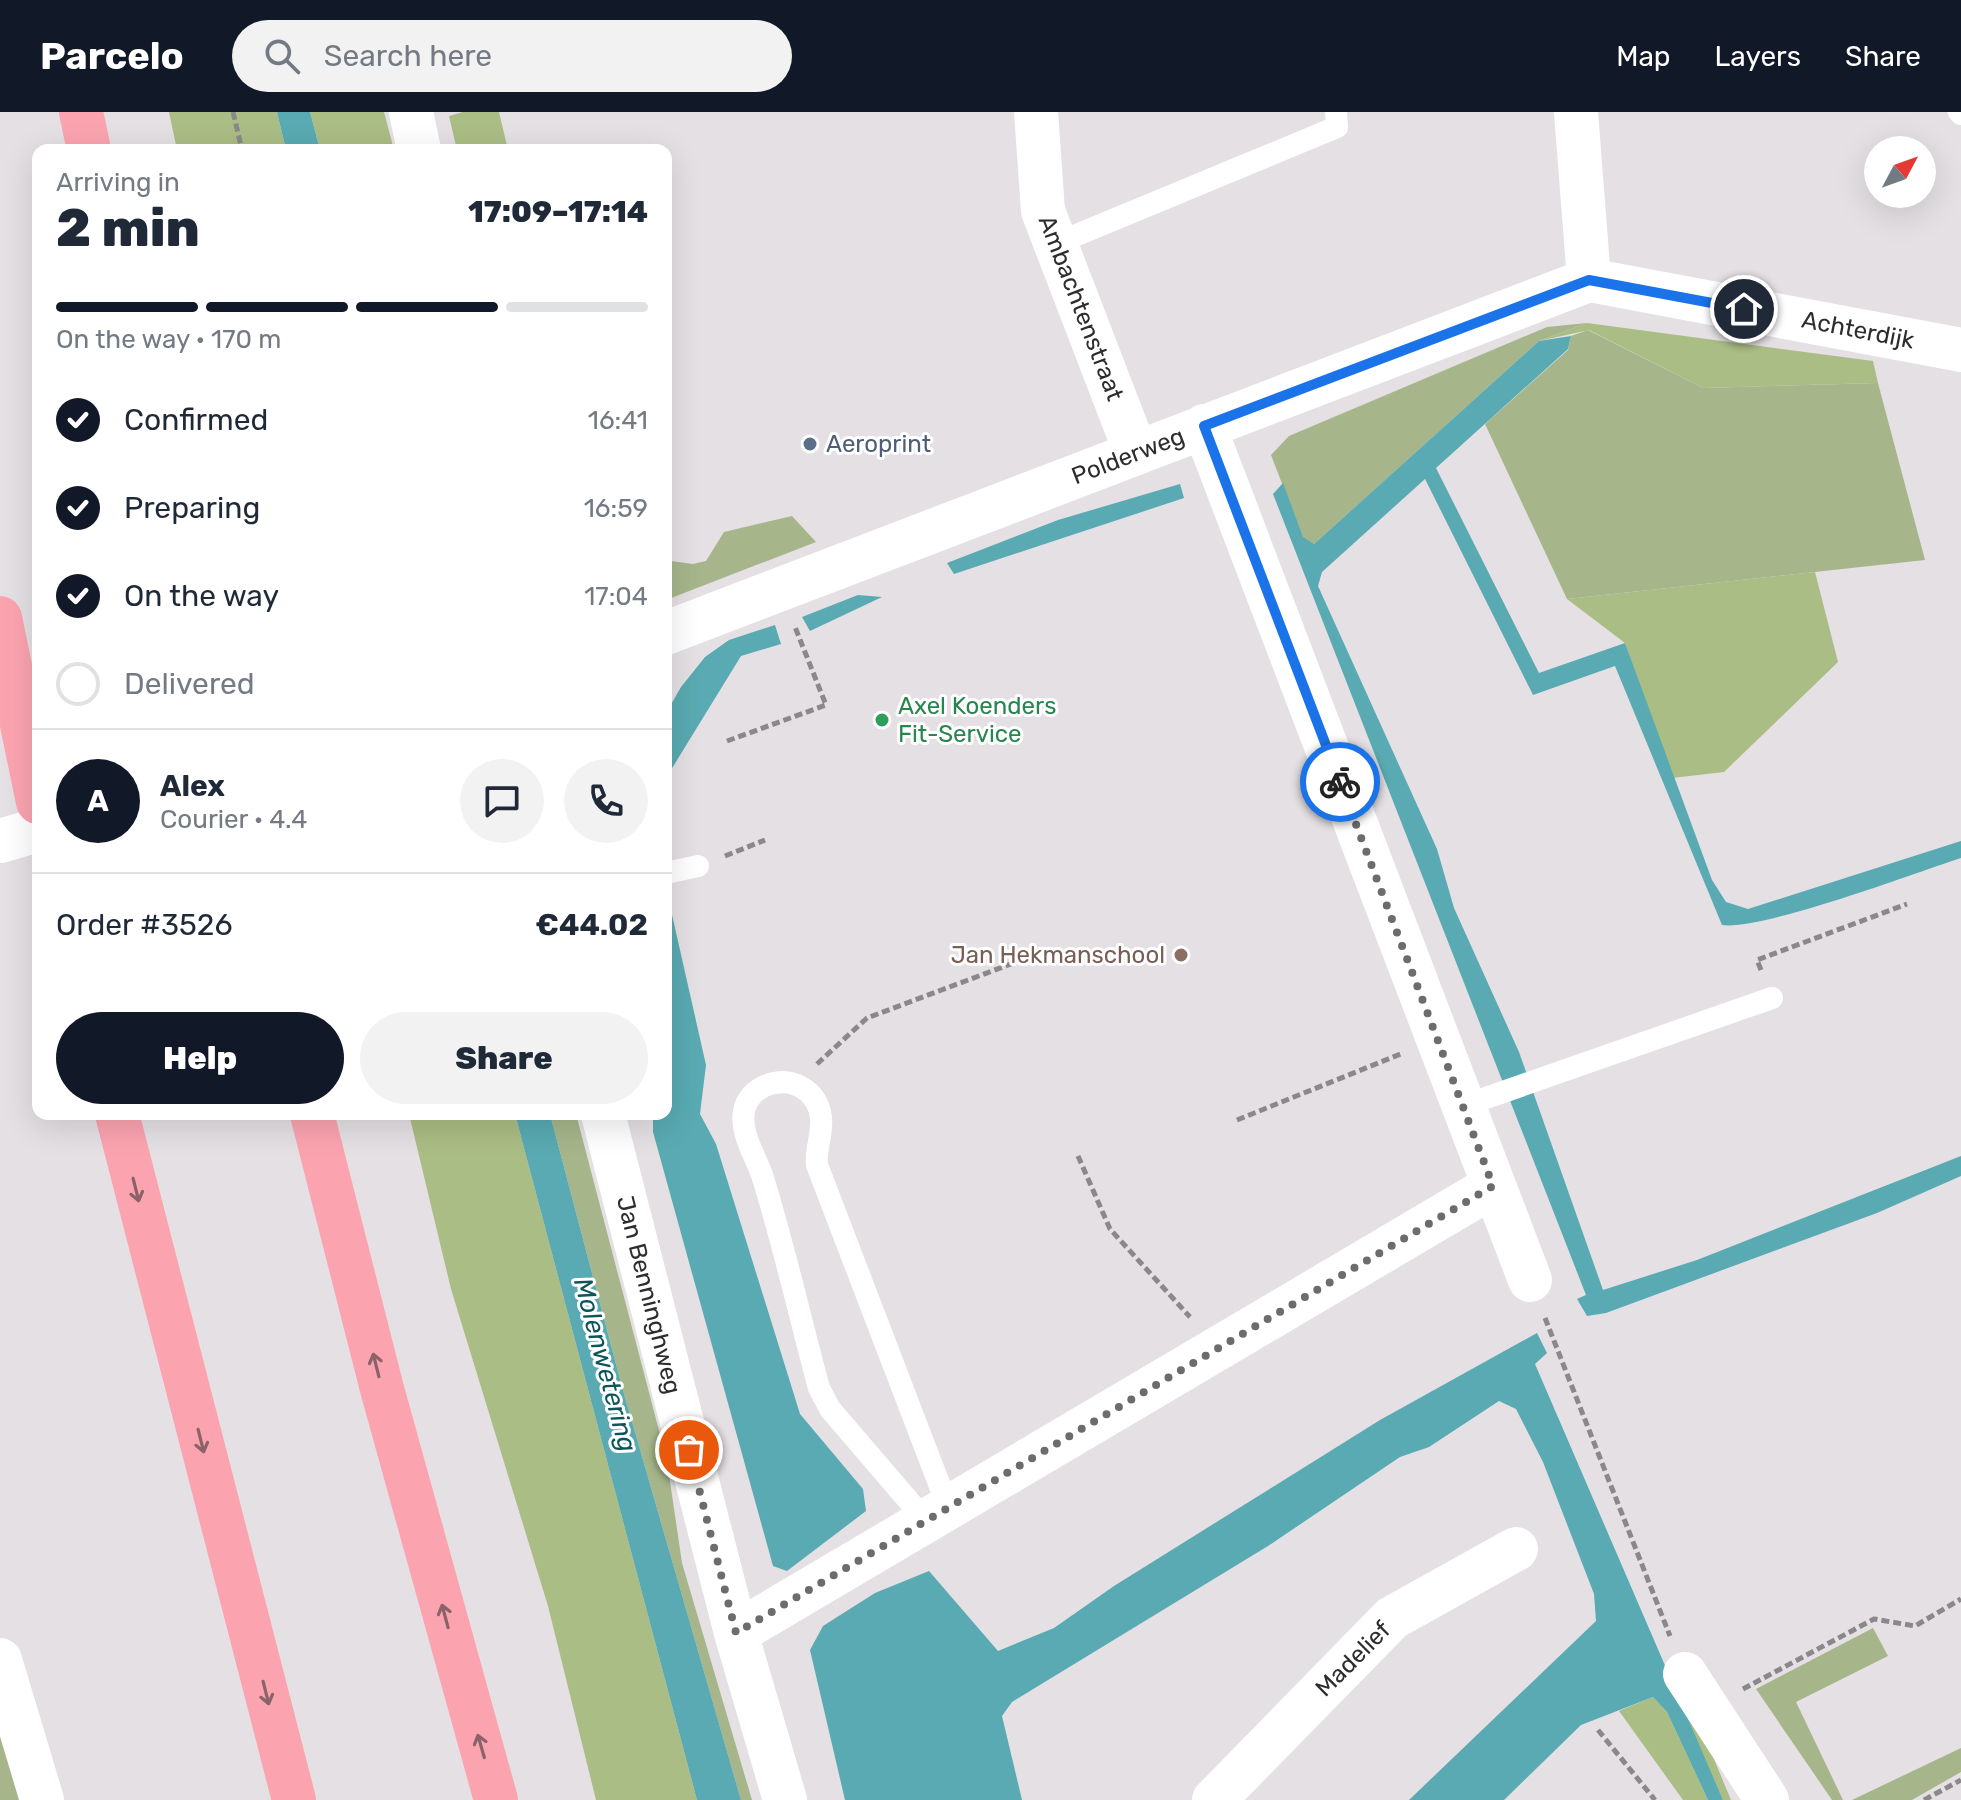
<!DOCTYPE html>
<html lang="en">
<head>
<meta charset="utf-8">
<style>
	:root { --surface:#fff; --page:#f2f2f3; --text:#1f2937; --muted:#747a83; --line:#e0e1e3; --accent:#111827 }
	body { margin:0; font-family:Rubik,sans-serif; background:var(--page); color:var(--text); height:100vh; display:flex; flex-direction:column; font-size:30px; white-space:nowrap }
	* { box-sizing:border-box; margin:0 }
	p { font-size:26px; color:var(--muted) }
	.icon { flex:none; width:44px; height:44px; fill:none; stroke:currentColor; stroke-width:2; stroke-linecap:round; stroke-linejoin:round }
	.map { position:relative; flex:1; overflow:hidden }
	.drawer { position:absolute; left:32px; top:32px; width:640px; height:976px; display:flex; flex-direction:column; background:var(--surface); border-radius:16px; box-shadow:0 8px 32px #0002 }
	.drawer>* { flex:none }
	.needle { width:52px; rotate:49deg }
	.fabs { position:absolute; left:1864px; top:24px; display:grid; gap:16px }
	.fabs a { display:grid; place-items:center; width:72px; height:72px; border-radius:50%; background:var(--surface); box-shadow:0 8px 32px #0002; font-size:40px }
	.pin { position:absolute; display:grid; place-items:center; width:68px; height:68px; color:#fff; margin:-34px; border:4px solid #fff; border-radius:50%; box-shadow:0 2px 8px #0007 }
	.courier { position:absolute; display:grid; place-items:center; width:80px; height:80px; margin:-40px; border:6px solid #1a73e8; border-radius:50%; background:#fff; color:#222; box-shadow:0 2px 10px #0007 }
	.summary em { font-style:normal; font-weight:800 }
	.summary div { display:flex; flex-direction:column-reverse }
	.summary { display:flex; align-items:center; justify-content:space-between; height:136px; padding:0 24px }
	h1 { font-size:52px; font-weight:800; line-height:60px }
	.bar { display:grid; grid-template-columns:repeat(4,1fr); gap:12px 8px; align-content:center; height:96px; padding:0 24px }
	.bar i { height:10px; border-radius:6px; background:var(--line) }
	.bar .on { background:var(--accent) }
	.bar p { grid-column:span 4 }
	.line { display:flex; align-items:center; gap:20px; padding:0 24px; border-top:2px solid var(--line) }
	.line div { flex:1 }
	.round { display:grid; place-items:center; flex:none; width:84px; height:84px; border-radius:42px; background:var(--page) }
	ol { padding:0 24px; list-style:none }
	li { display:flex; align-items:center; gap:24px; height:88px }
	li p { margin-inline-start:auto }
	li .icon { padding:8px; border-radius:50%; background:var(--accent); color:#fff; stroke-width:4 }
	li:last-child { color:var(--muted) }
	li i { width:44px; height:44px; border:4px solid var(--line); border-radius:50% }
	.button { display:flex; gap:16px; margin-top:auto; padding:16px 24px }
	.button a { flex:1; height:92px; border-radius:48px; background:var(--accent); color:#fff; font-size:32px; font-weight:800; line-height:92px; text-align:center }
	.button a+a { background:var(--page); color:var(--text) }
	header { display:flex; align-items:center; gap:48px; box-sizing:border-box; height:112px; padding:0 40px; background:var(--accent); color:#fff }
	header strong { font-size:38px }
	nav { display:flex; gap:44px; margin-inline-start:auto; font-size:28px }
	.search { width:560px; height:72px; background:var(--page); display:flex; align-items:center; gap:20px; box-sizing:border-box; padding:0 28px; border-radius:44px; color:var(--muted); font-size:30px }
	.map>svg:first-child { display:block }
	.green { fill:#a6b68a }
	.forest { fill:#aabd84 }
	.water { fill:#59aab2 }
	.pier { fill:#e4e0e4 }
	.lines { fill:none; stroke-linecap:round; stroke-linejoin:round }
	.path { stroke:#8b888b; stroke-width:5; stroke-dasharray:8 4; stroke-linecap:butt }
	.lane { stroke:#fff; stroke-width:22 }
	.street { stroke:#fff; stroke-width:44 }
	.secondary { stroke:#fff; stroke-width:44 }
	.highway { stroke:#fba4b0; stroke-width:44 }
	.oneway { stroke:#8a6268 }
	.done { stroke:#6e6b6e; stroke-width:8; stroke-dasharray:0 14.4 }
	.route { stroke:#1a73e8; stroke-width:10 }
	.service-dot { fill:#5c6f8a; stroke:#fff; stroke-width:3 }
	.leisure-dot { fill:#2e9e5b; stroke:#fff; stroke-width:3 }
	.education-dot { fill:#8d6e63; stroke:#fff; stroke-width:3 }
	.labels { text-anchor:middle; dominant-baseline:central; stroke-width:6; stroke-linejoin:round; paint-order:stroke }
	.street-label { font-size:24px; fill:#2e2c2e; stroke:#fff }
	.service-label { font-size:24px; fill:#4e5e75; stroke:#fff; text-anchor:start }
	.leisure-label { font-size:24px; fill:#27864d; stroke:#fff; text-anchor:start }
	.education-label { font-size:24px; fill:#785e54; stroke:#fff; text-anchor:end }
	.water-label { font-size:26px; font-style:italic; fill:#0d555b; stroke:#fff }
</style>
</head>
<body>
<header>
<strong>Parcelo</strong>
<div class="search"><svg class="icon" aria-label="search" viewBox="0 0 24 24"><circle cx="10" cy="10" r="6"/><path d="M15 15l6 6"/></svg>Search here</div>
<nav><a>Map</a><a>Layers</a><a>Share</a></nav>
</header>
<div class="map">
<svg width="1961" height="1688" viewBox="0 0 1961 1688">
	<rect width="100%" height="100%" fill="#e4e0e4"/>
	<path class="green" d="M 1587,211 L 1539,229 L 1314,432 L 1303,426 L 1271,343 L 1289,324 L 1547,215 Z
		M 1588,218 L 1703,276 L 1878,271 L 1925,448 L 1567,487 L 1485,312 L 1568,238 L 1571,224 Z
		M 792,404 L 816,430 L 666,488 L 666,440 L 671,449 L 693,452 L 706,449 L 724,420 Z
		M 550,1002 L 576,1002 L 667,1349 L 682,1451 L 752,1688 L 741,1688 L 622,1275 Z
		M 1873,1516 L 1888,1544 L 1796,1590 L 1843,1688 L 1832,1688 L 1756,1577 Z
		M 0,1586 L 28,1688 L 0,1688 Z
		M 1961,1636 L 1961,1660 L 1912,1688 L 1852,1688 Z"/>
	<path class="forest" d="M 169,0 L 277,0 L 286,38 L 177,38 Z
		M 310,0 L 384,0 L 394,38 L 320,38 Z
		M 463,0 L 499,0 L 508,38 L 457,38 L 449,4 Z
		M 1587,211 L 1873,249 L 1878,271 L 1703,276 L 1589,218 L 1539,229 Z
		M 1815,460 L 1838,550 L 1724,660 L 1672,666 L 1625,531 L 1567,487 Z
		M 409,1002 L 515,1002 L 697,1688 L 596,1688 L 548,1494 L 451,1177 Z
		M 1673,1578 L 1711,1640 L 1731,1688 L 1723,1688 Z
		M 1653,1585 L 1667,1600 L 1708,1688 L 1683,1688 L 1619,1599 Z"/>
	<path class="water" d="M 277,0 L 310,0 L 320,38 L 286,38 Z
		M 1571,224 L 1568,237 L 1436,356 L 1539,561 L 1625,531 L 1712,768 L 1726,790 L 1748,797 L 1961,729 L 1961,746 C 1915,761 1761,819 1722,813 L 1615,554 L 1533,583 L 1425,367 L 1322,460 L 1318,474 L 1437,737 L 1454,796 L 1519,940 L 1603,1178 L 1697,1148 L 1961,1044 L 1961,1064 L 1877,1101 L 1606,1201 L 1587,1204 L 1577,1187 L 1586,1183 L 1273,382 L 1283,371 L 1303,425 L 1314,432 L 1539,229 Z
		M 1180,372 L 1184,386 L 954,462 L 947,451 L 1058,408 Z
		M 858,483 L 882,485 L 810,519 L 802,505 Z
		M 775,513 L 781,532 L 741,544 L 666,666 L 666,601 L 681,575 L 705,545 L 729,528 Z
		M 668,785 L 706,953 L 700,1002 L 716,1032 L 800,1302 L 863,1377 L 866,1399 L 787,1459 L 773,1454 L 653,1020 L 653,1002 L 666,1002 Z
		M 515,1002 L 550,1002 L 622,1275 L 741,1688 L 697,1688 Z
		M 1537,1221 L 1547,1241 L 1535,1252 L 1723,1688 L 1708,1688 L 1667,1600 L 1653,1585 L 1581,1613 L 1504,1688 L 1409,1688 L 1596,1509 L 1594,1482 L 1543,1350 L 1516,1297 L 1499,1289 L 1429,1335 L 1400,1345 L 1268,1434 L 1012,1590 L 1002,1604 L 1022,1688 L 845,1688 L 810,1538 L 823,1514 L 875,1481 L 929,1459 L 998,1539 L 1054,1516 L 1114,1474 L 1380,1308 Z"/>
	<path class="pier" d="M 38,789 L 38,840 L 0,853 L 0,803 Z"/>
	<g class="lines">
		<path class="path" d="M 233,0 L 242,38
			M 727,629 L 826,593 L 795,515
			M 725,744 L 765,728
			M 1761,858 L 1757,848 L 1907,792
			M 817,952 L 867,906 L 1016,850
			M 1237,1008 L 1403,941
			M 1078,1044 L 1110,1117 L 1190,1205
			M 1545,1206 L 1670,1524
			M 1743,1577 L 1874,1507 L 1915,1514 L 1961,1487
			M 1598,1618 L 1655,1688
			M 1924,1688 L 1961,1668"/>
		<path class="lane" d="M 1959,0 L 1961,2
			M 1055,132 L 1337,15 L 1336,0
			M 666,761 L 698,754
			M 1463,994 L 1772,886
			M 926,1409 L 830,1297 L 819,1276 C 800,1206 784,1133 762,1063 C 755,1043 740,1021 744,999 C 746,987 756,977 767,973 C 792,964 817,978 821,1005 C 823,1022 815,1037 817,1053 L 948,1395"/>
		<path class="street" d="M 411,0 L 419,38
			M 1036,0 L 1043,99 L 1136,341
			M 1576,0 L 1589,168
			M 1589,168 L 1961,238
			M 1204,314 L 1530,1168
			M 666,521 L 1589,168
			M 736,1521 L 1493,1074
			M 1685,1562 L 1767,1688
			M 1214,1688 L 1392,1506 L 1516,1437"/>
		<path class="secondary" d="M 0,729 L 38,718
			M 603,1002 L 736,1521 L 785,1688
			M 0,1548 L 42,1688"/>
		<path class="highway" d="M 81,0 L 89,38
			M 0,506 L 38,690
			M 117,1002 L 294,1688
			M 312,1002 L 382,1277 L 496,1688"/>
	</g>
	<defs><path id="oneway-shaft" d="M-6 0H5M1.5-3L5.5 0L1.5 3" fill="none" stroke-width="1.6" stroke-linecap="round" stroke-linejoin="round" transform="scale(2)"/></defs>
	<g class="oneway">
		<use href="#oneway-shaft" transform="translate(136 1078) rotate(76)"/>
		<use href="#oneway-shaft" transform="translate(376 1253) rotate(-104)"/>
		<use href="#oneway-shaft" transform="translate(201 1329) rotate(76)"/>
		<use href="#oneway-shaft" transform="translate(445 1504) rotate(-105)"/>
		<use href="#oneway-shaft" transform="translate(266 1581) rotate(76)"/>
		<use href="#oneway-shaft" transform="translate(481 1634) rotate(-106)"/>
	</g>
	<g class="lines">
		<path class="done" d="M 689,1338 L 736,1521 L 1493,1074 L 1340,670"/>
		<path class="route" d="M 1340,670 L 1204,314 L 1589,168 L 1744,197"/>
	</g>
	<circle class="service-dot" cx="810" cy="332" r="8"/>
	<circle class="leisure-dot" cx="882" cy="608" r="8"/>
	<circle class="education-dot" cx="1181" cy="843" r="8"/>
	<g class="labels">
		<g class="street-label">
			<text transform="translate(1081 196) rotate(69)">Ambachtenstraat</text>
			<text transform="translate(1858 218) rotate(11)">Achterdijk</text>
			<text transform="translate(1128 344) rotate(-21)">Polderweg</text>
			<text transform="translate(649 1183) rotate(76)">Jan Benninghweg</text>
			<text transform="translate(1353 1547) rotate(-45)">Madelief</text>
		</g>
		<g class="service-label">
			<text x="826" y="332">Aeroprint</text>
		</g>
		<g class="leisure-label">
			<text x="898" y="594">Axel Koenders<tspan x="898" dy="28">Fit-Service</tspan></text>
		</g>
		<g class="education-label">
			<text x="1165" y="843">Jan Hekmanschool</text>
		</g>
		<g class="water-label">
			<text transform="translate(605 1253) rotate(75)">Molenwetering</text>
		</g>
	</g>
</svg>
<div class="fabs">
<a><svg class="needle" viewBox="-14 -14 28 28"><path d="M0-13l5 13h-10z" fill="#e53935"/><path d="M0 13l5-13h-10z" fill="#747a83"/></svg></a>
</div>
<div class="pin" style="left:689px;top:1338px;background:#ea580c"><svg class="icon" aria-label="bag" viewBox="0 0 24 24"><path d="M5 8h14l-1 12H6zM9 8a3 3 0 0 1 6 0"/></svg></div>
<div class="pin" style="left:1744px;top:197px;background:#1f2937"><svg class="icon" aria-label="home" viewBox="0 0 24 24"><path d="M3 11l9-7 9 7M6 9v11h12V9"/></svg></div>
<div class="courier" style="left:1340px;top:670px"><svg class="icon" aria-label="bike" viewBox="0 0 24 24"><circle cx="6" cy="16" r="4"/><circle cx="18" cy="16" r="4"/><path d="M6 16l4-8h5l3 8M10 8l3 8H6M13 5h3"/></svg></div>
<section class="drawer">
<div class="summary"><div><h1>2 min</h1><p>Arriving in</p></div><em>17:09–17:14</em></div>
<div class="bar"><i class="on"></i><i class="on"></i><i class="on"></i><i></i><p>On the way · 170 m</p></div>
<ol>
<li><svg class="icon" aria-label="check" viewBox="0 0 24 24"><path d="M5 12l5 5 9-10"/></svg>Confirmed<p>16:41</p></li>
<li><svg class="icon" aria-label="check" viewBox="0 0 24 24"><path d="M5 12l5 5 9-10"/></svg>Preparing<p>16:59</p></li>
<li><svg class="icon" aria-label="check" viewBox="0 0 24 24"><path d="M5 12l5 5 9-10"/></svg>On the way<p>17:04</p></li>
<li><i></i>Delivered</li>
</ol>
<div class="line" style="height:144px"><b class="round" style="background:var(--accent);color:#fff">A</b><div><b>Alex</b><p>Courier · 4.4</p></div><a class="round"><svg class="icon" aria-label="chat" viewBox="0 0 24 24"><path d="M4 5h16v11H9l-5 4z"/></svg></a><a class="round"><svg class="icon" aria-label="phone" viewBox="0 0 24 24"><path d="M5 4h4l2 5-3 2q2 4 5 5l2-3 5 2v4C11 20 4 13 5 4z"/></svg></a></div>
<div class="line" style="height:104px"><div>Order #3526</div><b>€44.02</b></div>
<div class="button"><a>Help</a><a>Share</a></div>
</section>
</div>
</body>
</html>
